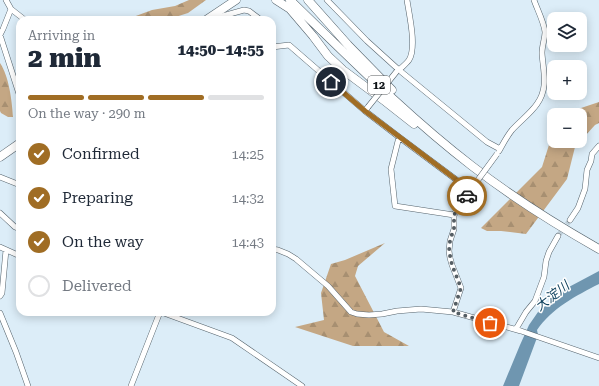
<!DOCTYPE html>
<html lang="en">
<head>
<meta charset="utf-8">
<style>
	:root { --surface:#fff; --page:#f2f2f3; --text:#1f2937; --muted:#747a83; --line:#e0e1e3; --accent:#a06d24 }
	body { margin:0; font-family:"Roboto Serif","Noto Sans JP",serif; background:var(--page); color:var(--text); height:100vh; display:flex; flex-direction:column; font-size:15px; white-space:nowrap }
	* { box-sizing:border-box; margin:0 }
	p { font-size:13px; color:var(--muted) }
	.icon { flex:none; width:22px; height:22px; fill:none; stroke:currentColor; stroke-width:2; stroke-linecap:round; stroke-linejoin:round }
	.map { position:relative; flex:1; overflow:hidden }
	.side { position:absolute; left:16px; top:16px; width:260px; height:300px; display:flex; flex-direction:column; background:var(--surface); border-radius:12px; box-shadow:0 2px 10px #0003 }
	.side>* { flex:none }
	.tools { position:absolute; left:547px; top:12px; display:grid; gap:8px }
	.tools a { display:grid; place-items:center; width:40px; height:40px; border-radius:8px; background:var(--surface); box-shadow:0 2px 10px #0003; font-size:20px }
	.pin { position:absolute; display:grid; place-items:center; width:34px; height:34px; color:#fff; margin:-17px; border:2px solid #fff; border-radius:50%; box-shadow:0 1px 4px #0007 }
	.courier { position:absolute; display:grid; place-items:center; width:40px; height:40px; margin:-20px; border:3px solid #a06d24; border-radius:50%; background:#fff; color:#222; box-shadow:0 1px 5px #0007 }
	.overview em { font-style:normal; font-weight:800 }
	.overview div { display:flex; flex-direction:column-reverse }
	.overview { display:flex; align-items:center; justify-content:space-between; height:68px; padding:0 12px }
	h1 { font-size:26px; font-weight:800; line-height:30px }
	.bar { display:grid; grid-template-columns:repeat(4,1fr); gap:6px 4px; align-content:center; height:48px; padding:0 12px }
	.bar i { height:5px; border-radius:3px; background:var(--line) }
	.bar .active { background:var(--accent) }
	.bar p { grid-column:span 4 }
	ol { padding:0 12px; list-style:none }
	li { display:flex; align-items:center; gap:12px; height:44px }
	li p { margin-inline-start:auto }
	li .icon { padding:4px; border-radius:50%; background:var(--accent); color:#fff; stroke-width:4 }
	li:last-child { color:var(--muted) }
	li i { width:22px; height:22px; border:2px solid var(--line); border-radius:50% }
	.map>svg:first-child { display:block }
	.forest { fill:url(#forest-firs) }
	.water { fill:#6f96b0 }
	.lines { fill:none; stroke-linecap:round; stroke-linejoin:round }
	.minor-tunnel { stroke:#bdccd6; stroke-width:5; stroke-dasharray:5 2.5; stroke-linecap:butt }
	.minor-casing { stroke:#55636c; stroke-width:6 }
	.highway-casing { stroke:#55636c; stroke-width:9 }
	.minor { stroke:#fff; stroke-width:5 }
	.highway { stroke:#fff; stroke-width:8 }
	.minor-bridge-casing { stroke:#55636c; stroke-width:6; stroke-linecap:butt }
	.minor-bridge { stroke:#fff; stroke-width:5 }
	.done { stroke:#555e64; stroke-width:4; stroke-dasharray:0 7.2 }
	.route { stroke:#a06d24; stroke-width:5 }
	.labels { text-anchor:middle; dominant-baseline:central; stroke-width:3; stroke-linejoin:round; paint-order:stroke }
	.shield { fill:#fff; stroke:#55585b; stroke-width:1 }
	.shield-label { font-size:11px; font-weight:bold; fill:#0c1115 }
	.water-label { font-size:13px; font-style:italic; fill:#124460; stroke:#fff }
</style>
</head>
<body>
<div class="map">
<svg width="599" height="386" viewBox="0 0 599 386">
	<defs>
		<pattern id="forest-firs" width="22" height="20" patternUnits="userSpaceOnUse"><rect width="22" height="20" fill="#c4a784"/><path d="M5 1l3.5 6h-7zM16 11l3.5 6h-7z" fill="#a78f71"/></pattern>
	</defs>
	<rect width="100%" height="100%" fill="#dcedf8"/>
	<path class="forest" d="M 189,0 L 206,0 L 188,13 L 166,20 L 125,20 L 152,10 L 175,6 Z
		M 0,63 C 9,76 12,101 13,117 L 8,117 L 1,113 L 0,111 Z
		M 599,102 L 599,123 L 595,125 L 575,147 L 567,179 L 526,234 L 501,231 L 487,231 L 481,228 L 542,167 L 554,129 L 554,141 L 580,141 L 580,115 L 569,115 L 575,110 Z
		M 385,243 L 358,266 L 355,276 L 384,332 L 409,346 L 353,346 L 295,327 L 324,320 L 321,293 L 331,264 L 345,260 Z"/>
	<path class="water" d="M 599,271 L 599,284 C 577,295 551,309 537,330 L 538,335 L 519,386 L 503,386 L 520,345 L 529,325 L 538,312 L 567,288 Z"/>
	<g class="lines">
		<path class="minor-tunnel" d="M 558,236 L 570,220"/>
		<g class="minor-casing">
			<path id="minor" d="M 6,0 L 11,9 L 3,29 L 0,35 L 20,97
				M 327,0 L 367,41 L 399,70 L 487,142 L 500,149
				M 11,9 L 25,20
				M 214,15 L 219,17 L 244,10 L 249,11 L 261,20
				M 272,47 L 289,45 L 365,111
				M 398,71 C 401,68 406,64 409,60 C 417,47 409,14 407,0
				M 368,107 L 365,111 L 399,137 L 391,169 L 395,206 L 454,215
				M 399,137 L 470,190
				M 499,151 C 503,144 507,136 512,130 C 520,121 530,114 537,104 C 549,87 543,71 542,53 C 542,46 545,38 545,32 C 544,22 537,9 534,0
				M 0,177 L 20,185
				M 0,213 L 15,227 L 20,229
				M 570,220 L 578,208 L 585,189 L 587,170 L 591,161 L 592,154 L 599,146
				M 0,247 L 20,256
				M 272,249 L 278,250 L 288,254 L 296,259 L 328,286 L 351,312 L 357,314 L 369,315 L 382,314 L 397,311 L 421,309 L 453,312 L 521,331 L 599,358
				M 0,296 L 2,293 L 6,250
				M 161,312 L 232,338 L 302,386
				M 453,312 L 461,288 L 452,265 L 450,258 L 449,251 L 450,241 L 454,229 L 454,215 L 472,188
				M 0,313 L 16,352 L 28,386
				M 516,329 L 526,312 L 535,301 L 544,277 L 546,261 L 549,252 L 558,236
				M 131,386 L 160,312"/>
		</g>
		<g class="highway-casing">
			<path id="highway" d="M 276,0 L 290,9 L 313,36 L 328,56 L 343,70 L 386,102 L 414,124
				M 290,0 C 349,57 407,116 472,166 C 512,197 555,224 599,249
				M 308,0 L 348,45 L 392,90
				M 206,20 L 236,0
				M 0,157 L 20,143"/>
		</g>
		<use href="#minor" class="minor"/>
		<use href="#highway" class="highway"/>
		<g class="minor-bridge-casing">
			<path id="minor-bridge" d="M 368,107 L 397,71
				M 472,188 L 497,154"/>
		</g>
		<use href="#minor-bridge" class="minor-bridge"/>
	</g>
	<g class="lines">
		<path class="done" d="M 467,196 L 454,215 L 454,228 L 450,241 L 449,251 L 452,265 L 461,288 L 453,312 L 490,323"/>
		<path class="route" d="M 331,82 L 365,111 L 470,190 L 467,196"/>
	</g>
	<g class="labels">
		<rect class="shield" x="368" y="76" width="22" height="18" rx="3"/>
		<g class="shield-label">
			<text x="379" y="85">12</text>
		</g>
		<g class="water-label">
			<text transform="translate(552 296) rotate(-38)">大淀川</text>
		</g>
	</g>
</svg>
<div class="tools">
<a><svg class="icon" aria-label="layers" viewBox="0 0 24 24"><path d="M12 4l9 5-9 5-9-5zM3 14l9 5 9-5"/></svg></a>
<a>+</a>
<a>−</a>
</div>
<div class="pin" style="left:490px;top:323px;background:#ea580c"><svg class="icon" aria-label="bag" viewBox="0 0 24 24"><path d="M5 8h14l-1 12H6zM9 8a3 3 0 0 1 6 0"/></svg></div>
<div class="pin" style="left:331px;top:82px;background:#1f2937"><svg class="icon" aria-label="home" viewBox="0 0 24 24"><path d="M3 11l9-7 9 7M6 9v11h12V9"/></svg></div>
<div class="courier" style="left:467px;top:196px"><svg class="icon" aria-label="car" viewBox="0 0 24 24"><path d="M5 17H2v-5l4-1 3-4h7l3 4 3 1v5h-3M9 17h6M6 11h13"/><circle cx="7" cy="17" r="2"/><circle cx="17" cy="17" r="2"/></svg></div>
<section class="side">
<div class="overview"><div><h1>2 min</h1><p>Arriving in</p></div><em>14:50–14:55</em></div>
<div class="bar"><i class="active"></i><i class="active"></i><i class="active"></i><i></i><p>On the way · 290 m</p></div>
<ol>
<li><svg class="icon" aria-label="check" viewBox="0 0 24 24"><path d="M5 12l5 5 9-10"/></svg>Confirmed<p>14:25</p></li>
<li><svg class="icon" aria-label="check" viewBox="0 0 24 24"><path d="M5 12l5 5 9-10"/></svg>Preparing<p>14:32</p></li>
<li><svg class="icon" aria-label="check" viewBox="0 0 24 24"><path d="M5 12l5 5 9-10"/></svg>On the way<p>14:43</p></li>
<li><i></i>Delivered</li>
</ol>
</section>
</div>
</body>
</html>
